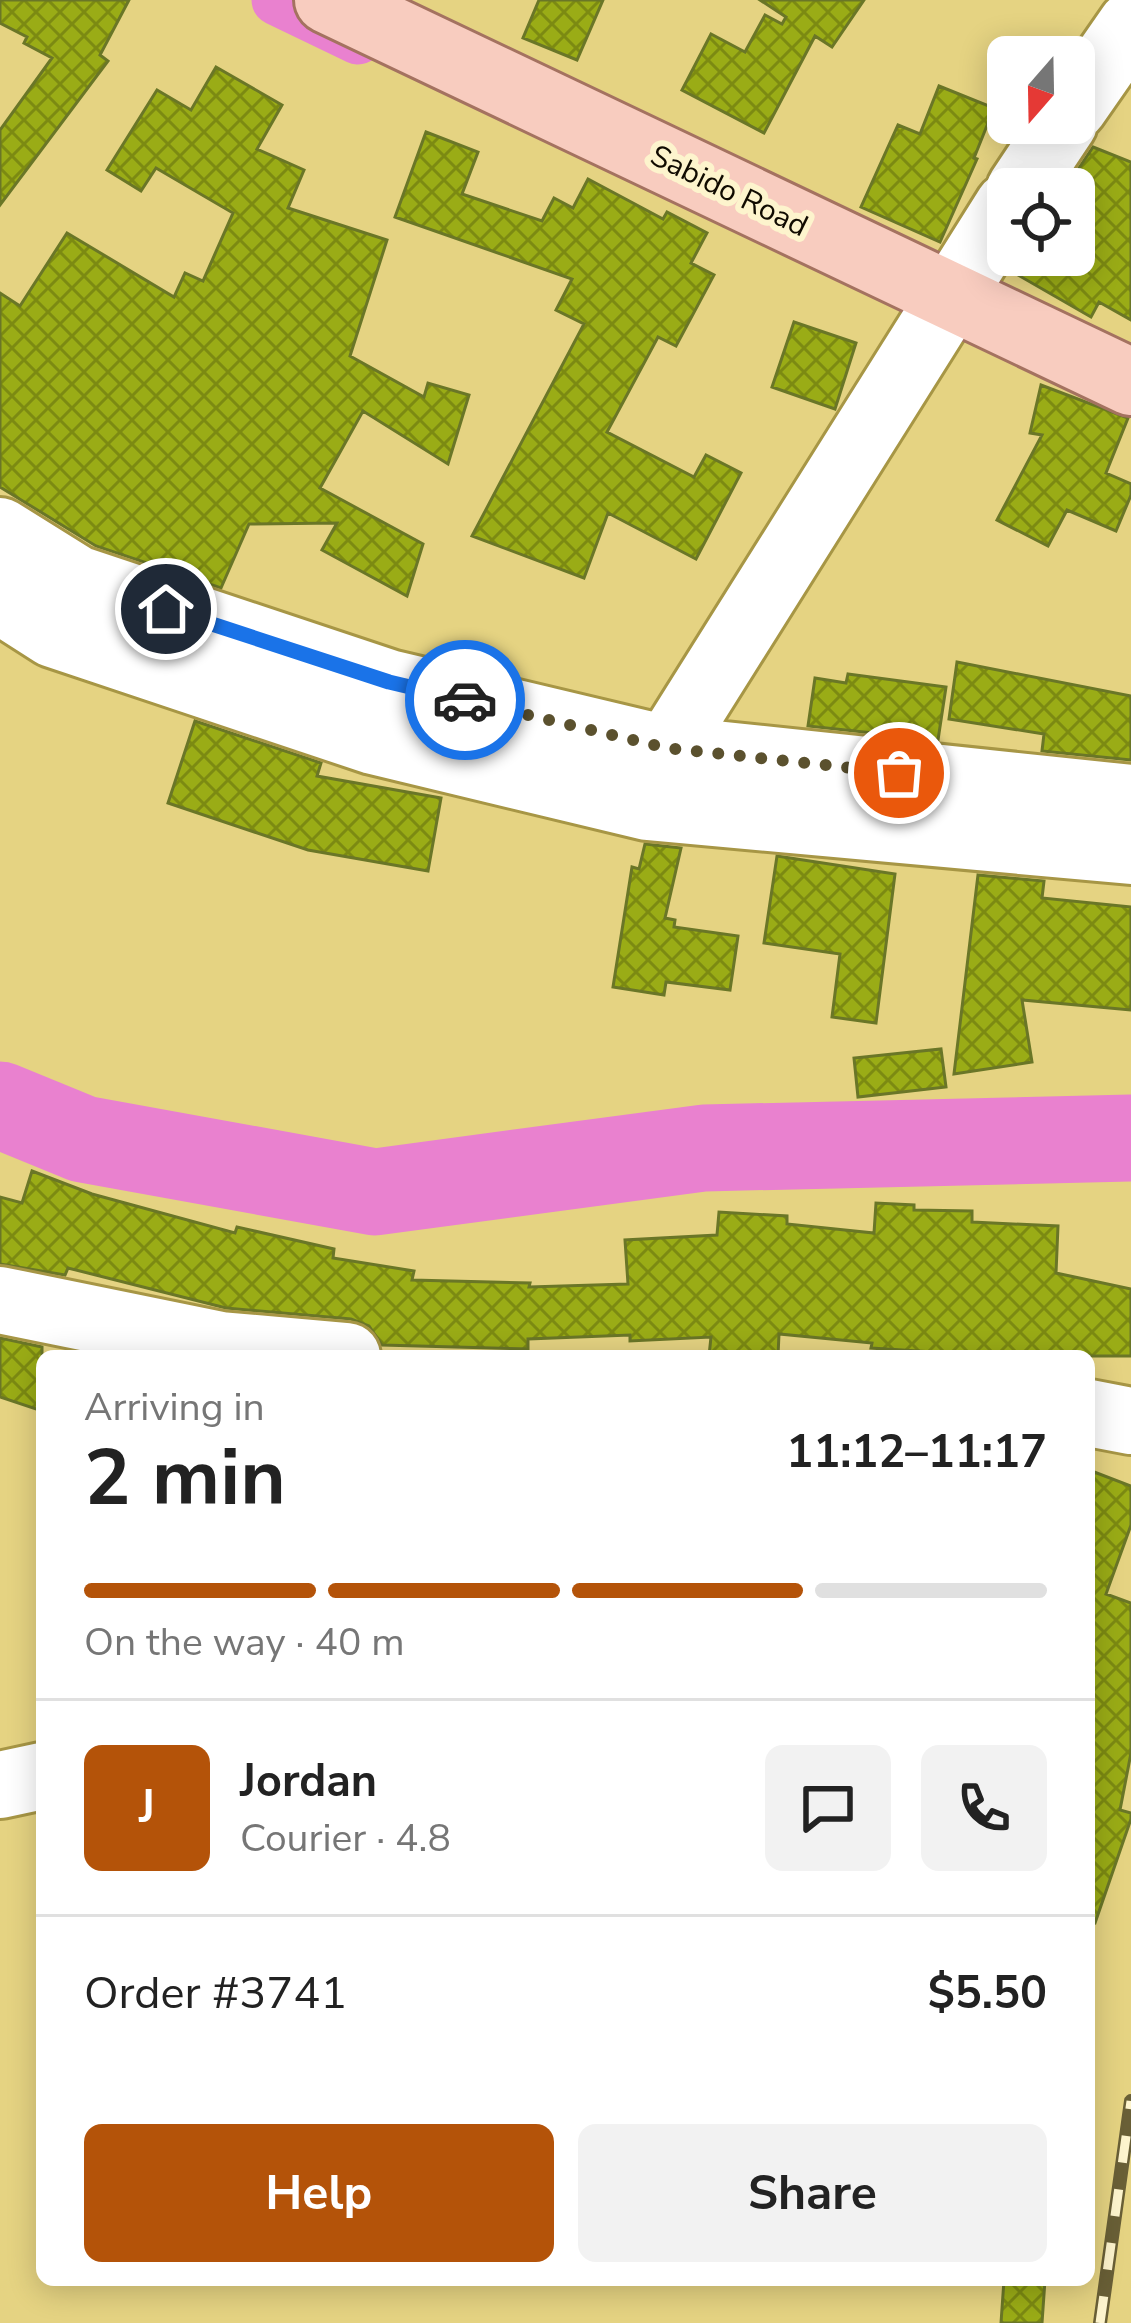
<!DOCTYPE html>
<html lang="en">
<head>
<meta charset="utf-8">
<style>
	:root { --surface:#fff; --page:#f2f2f2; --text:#222; --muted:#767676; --line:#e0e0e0; --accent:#b45309 }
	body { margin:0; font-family:"Nunito Sans",sans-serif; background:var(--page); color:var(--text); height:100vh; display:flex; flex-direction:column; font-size:45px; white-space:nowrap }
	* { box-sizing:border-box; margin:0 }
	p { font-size:39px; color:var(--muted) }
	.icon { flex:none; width:66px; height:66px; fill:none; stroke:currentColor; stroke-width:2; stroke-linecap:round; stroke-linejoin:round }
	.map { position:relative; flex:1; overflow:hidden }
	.drawer { position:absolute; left:36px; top:1350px; width:1059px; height:936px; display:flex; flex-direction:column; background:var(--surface); border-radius:18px; box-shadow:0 6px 30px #0003 }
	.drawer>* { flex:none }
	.needle { width:78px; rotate:200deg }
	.controls { position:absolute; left:987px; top:36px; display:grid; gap:24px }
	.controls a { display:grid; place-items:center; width:108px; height:108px; border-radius:18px; background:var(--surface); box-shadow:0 6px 30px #0003; font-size:60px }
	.pin { position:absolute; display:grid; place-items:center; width:102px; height:102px; color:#fff; margin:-51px; border:6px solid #fff; border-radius:50%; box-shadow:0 3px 12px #0007 }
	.courier { position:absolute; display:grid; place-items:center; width:120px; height:120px; margin:-60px; border:9px solid #1a73e8; border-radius:50%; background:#fff; color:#222; box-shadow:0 3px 15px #0007 }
	.overview em { font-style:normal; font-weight:700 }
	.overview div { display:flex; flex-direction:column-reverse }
	.overview { display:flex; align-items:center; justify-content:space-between; height:204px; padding:0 48px }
	h1 { font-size:78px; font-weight:700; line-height:90px }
	.bar { display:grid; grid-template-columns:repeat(4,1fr); gap:18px 12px; align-content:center; height:144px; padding:0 48px }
	.bar i { height:15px; border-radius:9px; background:var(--line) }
	.bar .on { background:var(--accent) }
	.bar p { grid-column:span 4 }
	.line { display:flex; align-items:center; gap:30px; padding:0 48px; border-top:3px solid var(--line) }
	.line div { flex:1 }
	.round { display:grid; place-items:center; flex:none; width:126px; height:126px; border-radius:18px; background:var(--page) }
	.primary-button { display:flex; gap:24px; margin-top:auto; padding:24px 48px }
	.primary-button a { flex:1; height:138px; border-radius:18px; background:var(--accent); color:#fff; font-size:48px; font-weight:700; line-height:138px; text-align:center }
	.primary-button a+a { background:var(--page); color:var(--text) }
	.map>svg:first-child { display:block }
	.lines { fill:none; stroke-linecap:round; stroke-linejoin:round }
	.canal { stroke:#e981cf; stroke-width:51 }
	.river { stroke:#e981cf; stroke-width:87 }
	.building { fill:url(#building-cross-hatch); stroke:#6a7627; stroke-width:3 }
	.minor-casing { stroke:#a79645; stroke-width:72 }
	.major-casing { stroke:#a47260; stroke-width:72 }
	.minor { stroke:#fff; stroke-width:66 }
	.major { stroke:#f8ccbf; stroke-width:66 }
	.rail-casing { stroke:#695f36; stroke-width:14 }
	.rail { stroke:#fdf4cd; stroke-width:9; stroke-dasharray:27; stroke-linecap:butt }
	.done { stroke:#5b512e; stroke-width:12; stroke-dasharray:0 21.6 }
	.route { stroke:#1a73e8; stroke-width:15 }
	.labels { text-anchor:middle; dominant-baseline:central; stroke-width:12; stroke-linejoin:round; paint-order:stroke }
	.street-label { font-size:30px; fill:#100b00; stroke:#fdf4cd }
</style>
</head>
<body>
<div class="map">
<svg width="1131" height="2323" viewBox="0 0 1131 2323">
	<defs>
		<pattern id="building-cross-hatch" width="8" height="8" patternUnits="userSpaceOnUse" patternTransform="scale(3)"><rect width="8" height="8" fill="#9aac16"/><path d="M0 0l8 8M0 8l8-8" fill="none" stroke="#7c8a12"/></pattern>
	</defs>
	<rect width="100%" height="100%" fill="#e5d382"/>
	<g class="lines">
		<path class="canal" d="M 277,0 L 358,39"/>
		<path class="river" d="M 0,1105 L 83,1139 L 375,1192 L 704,1148 L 1131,1138"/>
	</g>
	<path class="building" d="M 0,0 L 129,0 L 100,55 L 108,61 L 0,205 L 0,130 L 52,58 L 24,43 L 27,37 L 0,23 Z
		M 539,0 L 603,0 L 577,60 L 523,38 Z
		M 760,0 L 864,0 L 832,47 L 815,36 L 764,133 L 682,90 L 711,34 L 745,52 L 765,15 L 782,24 L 786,17 Z
		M 216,67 L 282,105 L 257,149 L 304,170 L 288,208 L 387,240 L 350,356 L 424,397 L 428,383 L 469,395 L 448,464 L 363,411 L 320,488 L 423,544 L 407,596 L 322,550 L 337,523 L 249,524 L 221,588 L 96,546 L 0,487 L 0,293 L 20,306 L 67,233 L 174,297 L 185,273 L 203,281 L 233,213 L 156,168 L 141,191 L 107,170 L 157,90 L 191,110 Z
		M 939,86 L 994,108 L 974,158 L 977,159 L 940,242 L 861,207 L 898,125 L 920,134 Z
		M 426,132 L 478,152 L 462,194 L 542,221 L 554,198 L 573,208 L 588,179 L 663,219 L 667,212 L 707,233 L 691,263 L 714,275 L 676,346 L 658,337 L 607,432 L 694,477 L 706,455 L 741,473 L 696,559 L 608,513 L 584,578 L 472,536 L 584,324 L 556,310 L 572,279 L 395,217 Z
		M 1093,147 L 1131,162 L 1131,320 L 1099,302 L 1091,317 L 1011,271 L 1022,255 L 1074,255 L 1074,189 L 1065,189 Z
		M 794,322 L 856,343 L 835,409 L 772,387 Z
		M 1041,385 L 1128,418 L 1106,473 L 1131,484 L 1131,495 L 1116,531 L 1067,510 L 1048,546 L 997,520 L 1042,435 L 1030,433 Z
		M 957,662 L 1131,696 L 1131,760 L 1042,751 L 1044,734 L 949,719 Z
		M 848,674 L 946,687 L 938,740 L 808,726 L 815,678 L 846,683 Z
		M 195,721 L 321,763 L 317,776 L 441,798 L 428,871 L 308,850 L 168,803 Z
		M 645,844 L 681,848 L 665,918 L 675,920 L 674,927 L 738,936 L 730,990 L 666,982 L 664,995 L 613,987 L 632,867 L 639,869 Z
		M 777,856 L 895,874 L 876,1023 L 832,1017 L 840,954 L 764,943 Z
		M 978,875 L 1044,881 L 1042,898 L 1131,907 L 1131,1010 L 1022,1000 L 1032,1062 L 954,1074 Z
		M 941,1049 L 946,1087 L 858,1097 L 854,1058 Z
		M 32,1171 L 92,1194 L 235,1233 L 237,1227 L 334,1249 L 333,1258 L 414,1271 L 412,1280 L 530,1283 L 529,1287 L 628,1284 L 625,1240 L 717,1235 L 719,1212 L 787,1216 L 787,1224 L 874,1233 L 876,1203 L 914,1205 L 914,1210 L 972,1211 L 972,1222 L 1058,1226 L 1056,1273 L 1131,1289 L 1131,1356 L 932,1356 L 932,1352 L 871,1348 L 872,1343 L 779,1334 L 778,1356 L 709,1356 L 711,1337 L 630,1341 L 630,1335 L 528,1339 L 528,1349 L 382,1345 L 369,1326 L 351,1319 L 226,1308 L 68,1268 L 65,1275 L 0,1264 L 0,1197 L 22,1203 Z
		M 0,1338 L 42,1347 L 42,1411 L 0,1397 Z
		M 1089,1470 L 1131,1486 L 1131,1525 L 1106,1594 L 1131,1603 L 1131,1753 L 1120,1810 L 1131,1813 L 1131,1819 L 1095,1923 L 1089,1922 Z
		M 1004,2280 L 1045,2280 L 1042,2323 L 1001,2323 Z"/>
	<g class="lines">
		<g class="minor-casing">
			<path id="minor" d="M 1074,107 L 1131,25
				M 1020,189 L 1064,123
				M 0,531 L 77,579 L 389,683 L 667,749 L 1131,798
				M 0,600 L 53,634 L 373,741 L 647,807 L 1131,851
				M 654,786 L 667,749 L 1008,206
				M 0,1300 L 221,1345 L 347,1356
				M 1089,1413 L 1131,1421
				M 0,1785 L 42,1776"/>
		</g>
		<g class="major-casing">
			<path id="major" d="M 328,0 L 1131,382"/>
		</g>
		<use href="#minor" class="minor"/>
		<use href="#major" class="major"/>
		<g class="rail-casing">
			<path id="rail" d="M 1100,2323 L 1131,2101"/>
		</g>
		<use href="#rail" class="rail"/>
	</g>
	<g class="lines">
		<path class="done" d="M 465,700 L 667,748 L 899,773"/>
		<path class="route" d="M 166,609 L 389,682 L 465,700"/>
	</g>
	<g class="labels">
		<g class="street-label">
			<text transform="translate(729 191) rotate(26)">Sabido Road</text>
		</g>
	</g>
</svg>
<div class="controls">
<a><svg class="needle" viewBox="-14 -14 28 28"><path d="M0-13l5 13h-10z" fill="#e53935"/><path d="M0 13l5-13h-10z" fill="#767676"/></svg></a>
<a><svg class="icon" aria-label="locate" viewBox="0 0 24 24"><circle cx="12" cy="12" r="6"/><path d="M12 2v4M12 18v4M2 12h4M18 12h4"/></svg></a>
</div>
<div class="pin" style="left:899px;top:773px;background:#ea580c"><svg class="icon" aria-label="bag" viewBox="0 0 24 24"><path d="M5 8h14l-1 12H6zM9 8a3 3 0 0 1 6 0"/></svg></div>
<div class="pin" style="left:166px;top:609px;background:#1f2937"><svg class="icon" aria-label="home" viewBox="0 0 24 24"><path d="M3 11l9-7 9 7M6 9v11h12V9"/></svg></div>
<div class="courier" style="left:465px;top:700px"><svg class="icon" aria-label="car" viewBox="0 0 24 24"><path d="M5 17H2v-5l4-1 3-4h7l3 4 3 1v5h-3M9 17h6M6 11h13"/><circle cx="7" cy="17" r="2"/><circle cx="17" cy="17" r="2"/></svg></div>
<section class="drawer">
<div class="overview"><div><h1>2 min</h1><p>Arriving in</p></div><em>11:12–11:17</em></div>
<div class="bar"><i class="on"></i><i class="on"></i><i class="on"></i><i></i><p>On the way · 40 m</p></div>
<div class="line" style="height:216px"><b class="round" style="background:var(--accent);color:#fff">J</b><div><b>Jordan</b><p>Courier · 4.8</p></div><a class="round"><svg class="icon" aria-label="chat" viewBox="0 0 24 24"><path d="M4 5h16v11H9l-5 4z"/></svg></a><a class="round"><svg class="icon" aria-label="phone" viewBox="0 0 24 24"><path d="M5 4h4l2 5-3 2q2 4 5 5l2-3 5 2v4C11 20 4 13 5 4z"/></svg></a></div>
<div class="line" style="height:156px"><div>Order #3741</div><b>$5.50</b></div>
<div class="primary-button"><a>Help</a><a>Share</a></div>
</section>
</div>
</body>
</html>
